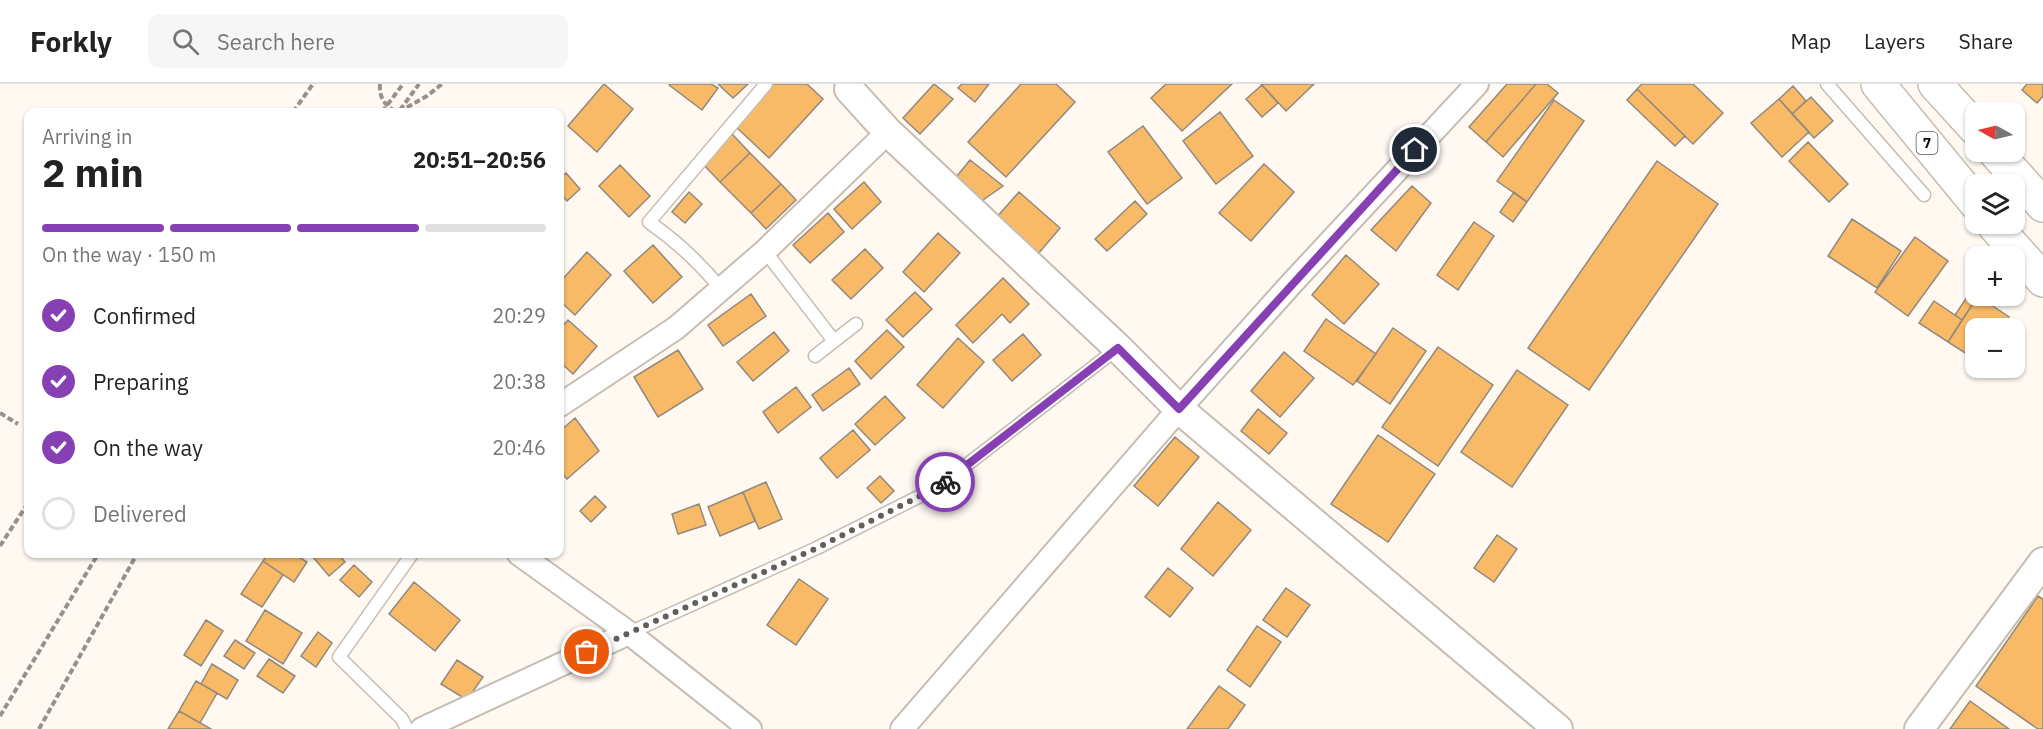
<!DOCTYPE html>
<html lang="en">
<head>
<meta charset="utf-8">
<style>
	:root { --surface:#fff; --page:#f6f6f6; --text:#222; --muted:#767676; --line:#e0e0e0; --accent:#8640b3 }
	body { margin:0; font-family:"IBM Plex Sans",sans-serif; background:var(--page); color:var(--text); height:100vh; display:flex; flex-direction:column; font-size:22px; white-space:nowrap }
	* { box-sizing:border-box; margin:0 }
	p { font-size:20px; color:var(--muted) }
	.icon { flex:none; width:33px; height:33px; fill:none; stroke:currentColor; stroke-width:2; stroke-linecap:round; stroke-linejoin:round }
	.map { position:relative; flex:1; overflow:hidden }
	.sheet { position:absolute; left:24px; top:24px; width:540px; height:450px; display:flex; flex-direction:column; background:var(--surface); border-radius:12px; box-shadow:0 2px 4px #0004 }
	.sheet>* { flex:none }
	.needle { width:39px; rotate:278deg }
	.tools { position:absolute; left:1965px; top:18px; display:grid; gap:12px }
	.tools a { display:grid; place-items:center; width:60px; height:60px; border-radius:12px; background:var(--surface); box-shadow:0 2px 4px #0004; font-size:30px }
	.pin { position:absolute; display:grid; place-items:center; width:51px; height:51px; color:#fff; margin:-26px; border:3px solid #fff; border-radius:50%; box-shadow:0 2px 6px #0007 }
	.courier { position:absolute; display:grid; place-items:center; width:60px; height:60px; margin:-30px; border:4px solid #8640b3; border-radius:50%; background:#fff; color:#222; box-shadow:0 2px 8px #0007 }
	.summary em { font-style:normal; font-weight:700 }
	.summary div { display:flex; flex-direction:column-reverse }
	.summary { display:flex; align-items:center; justify-content:space-between; height:102px; padding:0 18px }
	h1 { font-size:39px; font-weight:700; line-height:45px }
	.bar { display:grid; grid-template-columns:repeat(4,1fr); gap:9px 6px; align-content:center; height:72px; padding:0 18px }
	.bar i { height:8px; border-radius:4px; background:var(--line) }
	.bar .on { background:var(--accent) }
	.bar p { grid-column:span 4 }
	ol { padding:0 18px; list-style:none }
	li { display:flex; align-items:center; gap:18px; height:66px }
	li p { margin-inline-start:auto }
	li .icon { padding:6px; border-radius:50%; background:var(--accent); color:#fff; stroke-width:4 }
	li:last-child { color:var(--muted) }
	li i { width:33px; height:33px; border:3px solid var(--line); border-radius:50% }
	header { display:flex; align-items:center; gap:36px; box-sizing:border-box; height:84px; padding:0 30px; background:var(--surface); border-bottom:2px solid var(--line) }
	header strong { font-size:28px }
	nav { display:flex; gap:33px; margin-inline-start:auto; font-size:21px }
	.search { width:420px; height:54px; background:var(--page); display:flex; align-items:center; gap:15px; box-sizing:border-box; padding:0 21px; border-radius:12px; color:var(--muted); font-size:22px }
	.map>svg:first-child { display:block }
	.building { fill:#f8ba66; stroke:#92897e; stroke-width:1.5 }
	.lines { fill:none; stroke-linecap:round; stroke-linejoin:round }
	.service-casing { stroke:#c6bdb2; stroke-width:15 }
	.minor-casing { stroke:#c6bdb2; stroke-width:26 }
	.tertiary-casing { stroke:#c6bdb2; stroke-width:32 }
	.primary-casing { stroke:#c6bdb2; stroke-width:36 }
	.path { stroke:#95918b; stroke-width:4; stroke-dasharray:6 3; stroke-linecap:butt }
	.service { stroke:#fff; stroke-width:12 }
	.minor { stroke:#fff; stroke-width:22 }
	.tertiary { stroke:#fff; stroke-width:28 }
	.primary { stroke:#fff; stroke-width:33 }
	.done { stroke:#625e59; stroke-width:6; stroke-dasharray:0 10.8 }
	.route { stroke:#8640b3; stroke-width:8 }
	.labels { text-anchor:middle; dominant-baseline:central; stroke-width:4.5; stroke-linejoin:round; paint-order:stroke }
	.shield { fill:#fff; stroke:#565451; stroke-width:1.5 }
	.shield-label { font-size:14px; font-weight:bold; fill:#0e0b07 }
</style>
</head>
<body>
<header>
<strong>Forkly</strong>
<div class="search"><svg class="icon" aria-label="search" viewBox="0 0 24 24"><circle cx="10" cy="10" r="6"/><path d="M15 15l6 6"/></svg>Search here</div>
<nav><a>Map</a><a>Layers</a><a>Share</a></nav>
</header>
<div class="map">
<svg width="2043" height="645" viewBox="0 0 2043 645">
	<rect width="100%" height="100%" fill="#fff9f2"/>
	<path class="building" d="M 604,0 L 633,25 L 597,68 L 568,42 Z
		M 670,0 L 711,0 L 718,4 L 702,26 L 669,1 Z
		M 718,0 L 748,0 L 733,14 Z
		M 772,0 L 807,0 L 823,15 L 769,74 L 734,41 Z
		M 934,0 L 953,15 L 920,50 L 903,34 Z
		M 962,0 L 989,0 L 975,18 L 958,4 Z
		M 1021,0 L 1056,0 L 1075,18 L 1006,93 L 968,58 Z
		M 1166,0 L 1232,0 L 1182,47 L 1151,14 Z
		M 1261,0 L 1314,0 L 1286,27 Z
		M 1507,0 L 1536,0 L 1486,58 L 1469,43 Z
		M 1536,0 L 1547,0 L 1558,9 L 1503,73 L 1486,58 Z
		M 1642,0 L 1693,0 L 1723,29 L 1693,60 L 1637,5 Z
		M 2027,0 L 2043,0 L 2043,12 L 2037,19 L 2022,6 Z
		M 1262,1 L 1278,19 L 1262,33 L 1246,15 Z
		M 1793,2 L 1806,17 L 1792,30 L 1779,15 Z
		M 1637,5 L 1685,52 L 1675,62 L 1627,16 Z
		M 1811,13 L 1833,37 L 1814,54 L 1792,30 Z
		M 1779,15 L 1809,48 L 1782,73 L 1751,39 Z
		M 1554,16 L 1584,37 L 1527,118 L 1497,97 Z
		M 1220,28 L 1253,72 L 1216,100 L 1183,57 Z
		M 1143,42 L 1182,94 L 1147,120 L 1108,68 Z
		M 732,50 L 750,69 L 720,98 L 702,79 Z
		M 1808,58 L 1848,100 L 1829,118 L 1789,77 Z
		M 750,69 L 781,100 L 751,129 L 720,98 Z
		M 970,76 L 1003,102 L 980,118 L 953,97 Z
		M 1657,77 L 1718,120 L 1589,306 L 1528,264 Z
		M 1264,80 L 1294,108 L 1251,157 L 1219,129 Z
		M 620,81 L 650,112 L 629,133 L 599,102 Z
		M 566,89 L 580,105 L 567,117 L 560,109 L 560,94 Z
		M 864,98 L 881,118 L 852,145 L 834,125 Z
		M 781,100 L 796,116 L 766,145 L 751,129 Z
		M 1412,102 L 1431,119 L 1396,167 L 1371,146 Z
		M 689,108 L 702,120 L 685,139 L 672,128 Z
		M 1019,108 L 1060,144 L 1038,170 L 996,134 Z
		M 1514,108 L 1527,118 L 1513,138 L 1500,128 Z
		M 1135,117 L 1147,130 L 1107,167 L 1095,155 Z
		M 828,129 L 844,148 L 810,179 L 793,161 Z
		M 1852,135 L 1901,167 L 1877,204 L 1828,172 Z
		M 1474,138 L 1494,152 L 1458,206 L 1437,191 Z
		M 938,149 L 960,169 L 924,208 L 903,188 Z
		M 1915,153 L 1948,177 L 1908,232 L 1875,208 Z
		M 653,161 L 682,193 L 653,219 L 624,187 Z
		M 865,165 L 883,184 L 851,215 L 832,196 Z
		M 587,168 L 611,191 L 575,231 L 560,217 L 560,198 Z
		M 1346,171 L 1379,200 L 1344,240 L 1312,211 Z
		M 1003,194 L 1029,220 L 1010,239 L 1002,230 L 973,259 L 956,241 Z
		M 1971,207 L 1978,212 L 1962,236 L 1955,231 Z
		M 915,208 L 932,225 L 903,253 L 886,236 Z
		M 751,210 L 766,232 L 723,262 L 708,241 Z
		M 1978,212 L 2009,233 L 2001,244 L 1976,244 L 1976,276 L 1948,258 Z
		M 1934,217 L 1962,236 L 1948,258 L 1919,239 Z
		M 1326,235 L 1376,270 L 1353,301 L 1304,267 Z
		M 568,236 L 597,262 L 573,290 L 560,278 L 560,245 Z
		M 1393,244 L 1426,267 L 1390,320 L 1357,297 Z
		M 887,246 L 904,263 L 871,295 L 855,277 Z
		M 774,248 L 789,267 L 753,297 L 737,278 Z
		M 1023,250 L 1041,271 L 1012,297 L 993,276 Z
		M 958,254 L 984,278 L 943,324 L 917,301 Z
		M 1438,263 L 1493,301 L 1438,382 L 1382,343 Z
		M 678,266 L 703,305 L 658,333 L 634,293 Z
		M 1284,268 L 1314,294 L 1280,333 L 1251,307 Z
		M 849,284 L 860,300 L 823,327 L 812,311 Z
		M 1517,286 L 1568,321 L 1512,403 L 1461,368 Z
		M 796,303 L 811,323 L 778,349 L 763,328 Z
		M 885,312 L 905,334 L 875,361 L 855,340 Z
		M 1258,325 L 1287,349 L 1269,370 L 1241,347 Z
		M 575,334 L 599,367 L 567,395 L 560,387 L 560,347 Z
		M 853,346 L 870,366 L 837,394 L 820,374 Z
		M 1378,351 L 1435,390 L 1388,458 L 1331,420 Z
		M 1175,353 L 1199,373 L 1158,422 L 1134,402 Z
		M 880,392 L 894,407 L 881,419 L 867,404 Z
		M 766,398 L 782,435 L 759,445 L 743,408 Z
		M 743,408 L 755,437 L 720,452 L 708,423 Z
		M 595,412 L 606,423 L 591,438 L 580,427 Z
		M 1218,418 L 1251,446 L 1213,492 L 1181,465 Z
		M 699,420 L 706,441 L 678,450 L 672,430 Z
		M 1497,451 L 1517,465 L 1494,498 L 1474,484 Z
		M 268,470 L 294,470 L 307,478 L 294,498 L 263,477 Z
		M 317,470 L 338,470 L 345,478 L 329,492 L 313,473 Z
		M 263,477 L 283,491 L 262,523 L 241,510 Z
		M 354,481 L 372,498 L 359,513 L 340,496 Z
		M 1168,484 L 1193,504 L 1170,533 L 1145,513 Z
		M 799,495 L 828,515 L 796,561 L 767,541 Z
		M 414,498 L 460,536 L 435,567 L 389,530 Z
		M 1286,504 L 1310,521 L 1287,553 L 1263,536 Z
		M 2038,512 L 2043,515 L 2043,645 L 2038,645 L 1976,602 Z
		M 265,526 L 302,549 L 283,580 L 246,557 Z
		M 206,536 L 223,547 L 201,582 L 184,571 Z
		M 1257,542 L 1281,558 L 1250,603 L 1227,586 Z
		M 318,548 L 332,559 L 316,583 L 301,572 Z
		M 235,556 L 255,569 L 244,585 L 224,572 Z
		M 269,575 L 295,592 L 283,609 L 257,592 Z
		M 457,576 L 483,593 L 467,616 L 441,600 Z
		M 212,580 L 238,596 L 227,615 L 201,600 Z
		M 196,597 L 217,609 L 200,639 L 179,627 Z
		M 1219,602 L 1245,621 L 1228,645 L 1187,645 Z
		M 1970,617 L 2009,645 L 1950,645 Z
		M 179,627 L 211,645 L 168,645 Z"/>
	<g class="lines">
		<g class="service-casing">
			<path id="service" d="M 1827,0 L 1924,111
				M 765,167 L 834,257
				M 721,205 C 700,179 676,157 649,138 L 766,0
				M 815,272 L 856,240
				M 629,549 L 817,464 L 938,403 L 1118,264
				M 407,645 L 402,635 L 339,573 L 412,470"/>
		</g>
		<g class="minor-casing">
			<path id="minor" d="M 560,321 L 676,244 L 765,167 L 888,48
				M 519,470 L 629,549 L 750,645
				M 422,645 L 629,549
				M 902,645 L 1179,325 L 1292,199 L 1477,0"/>
		</g>
		<g class="tertiary-casing">
			<path id="tertiary" d="M 849,5 L 888,48 L 1118,264 L 1179,325 L 1558,645
				M 1919,645 L 2043,478"/>
		</g>
		<g class="primary-casing">
			<path id="primary" d="M 1878,0 L 1976,119
				M 1935,0 L 1976,45
				M 1995,68 L 2043,121
				M 1993,140 L 2043,196"/>
		</g>
		<path class="path" d="M 380,0 C 379,14 385,22 397,28
			M 400,26 L 419,0
			M 293,28 L 313,0
			M 382,28 L 403,0
			M 399,28 L 427,12 L 442,0
			M 0,329 L 18,340
			M 0,462 L 28,419
			M 0,632 L 98,470
			M 39,645 L 137,470"/>
		<use href="#service" class="service"/>
		<use href="#minor" class="minor"/>
		<use href="#tertiary" class="tertiary"/>
		<use href="#primary" class="primary"/>
	</g>
	<g class="lines">
		<path class="done" d="M 587,568 L 817,464 L 938,403 L 945,398"/>
		<path class="route" d="M 945,398 L 1118,264 L 1179,325 L 1415,66"/>
	</g>
	<g class="labels">
		<rect class="shield" x="1916.5" y="48" width="21" height="22" rx="4.5"/>
		<g class="shield-label">
			<text x="1927" y="59">7</text>
		</g>
	</g>
</svg>
<div class="tools">
<a><svg class="needle" viewBox="-14 -14 28 28"><path d="M0-13l5 13h-10z" fill="#e53935"/><path d="M0 13l5-13h-10z" fill="#767676"/></svg></a>
<a><svg class="icon" aria-label="layers" viewBox="0 0 24 24"><path d="M12 4l9 5-9 5-9-5zM3 14l9 5 9-5"/></svg></a>
<a>+</a>
<a>−</a>
</div>
<div class="pin" style="left:587px;top:568px;background:#ea580c"><svg class="icon" aria-label="bag" viewBox="0 0 24 24"><path d="M5 8h14l-1 12H6zM9 8a3 3 0 0 1 6 0"/></svg></div>
<div class="pin" style="left:1415px;top:66px;background:#1f2937"><svg class="icon" aria-label="home" viewBox="0 0 24 24"><path d="M3 11l9-7 9 7M6 9v11h12V9"/></svg></div>
<div class="courier" style="left:945px;top:398px"><svg class="icon" aria-label="bike" viewBox="0 0 24 24"><circle cx="6" cy="16" r="4"/><circle cx="18" cy="16" r="4"/><path d="M6 16l4-8h5l3 8M10 8l3 8H6M13 5h3"/></svg></div>
<section class="sheet">
<div class="summary"><div><h1>2 min</h1><p>Arriving in</p></div><em>20:51–20:56</em></div>
<div class="bar"><i class="on"></i><i class="on"></i><i class="on"></i><i></i><p>On the way · 150 m</p></div>
<ol>
<li><svg class="icon" aria-label="check" viewBox="0 0 24 24"><path d="M5 12l5 5 9-10"/></svg>Confirmed<p>20:29</p></li>
<li><svg class="icon" aria-label="check" viewBox="0 0 24 24"><path d="M5 12l5 5 9-10"/></svg>Preparing<p>20:38</p></li>
<li><svg class="icon" aria-label="check" viewBox="0 0 24 24"><path d="M5 12l5 5 9-10"/></svg>On the way<p>20:46</p></li>
<li><i></i>Delivered</li>
</ol>
</section>
</div>
</body>
</html>
